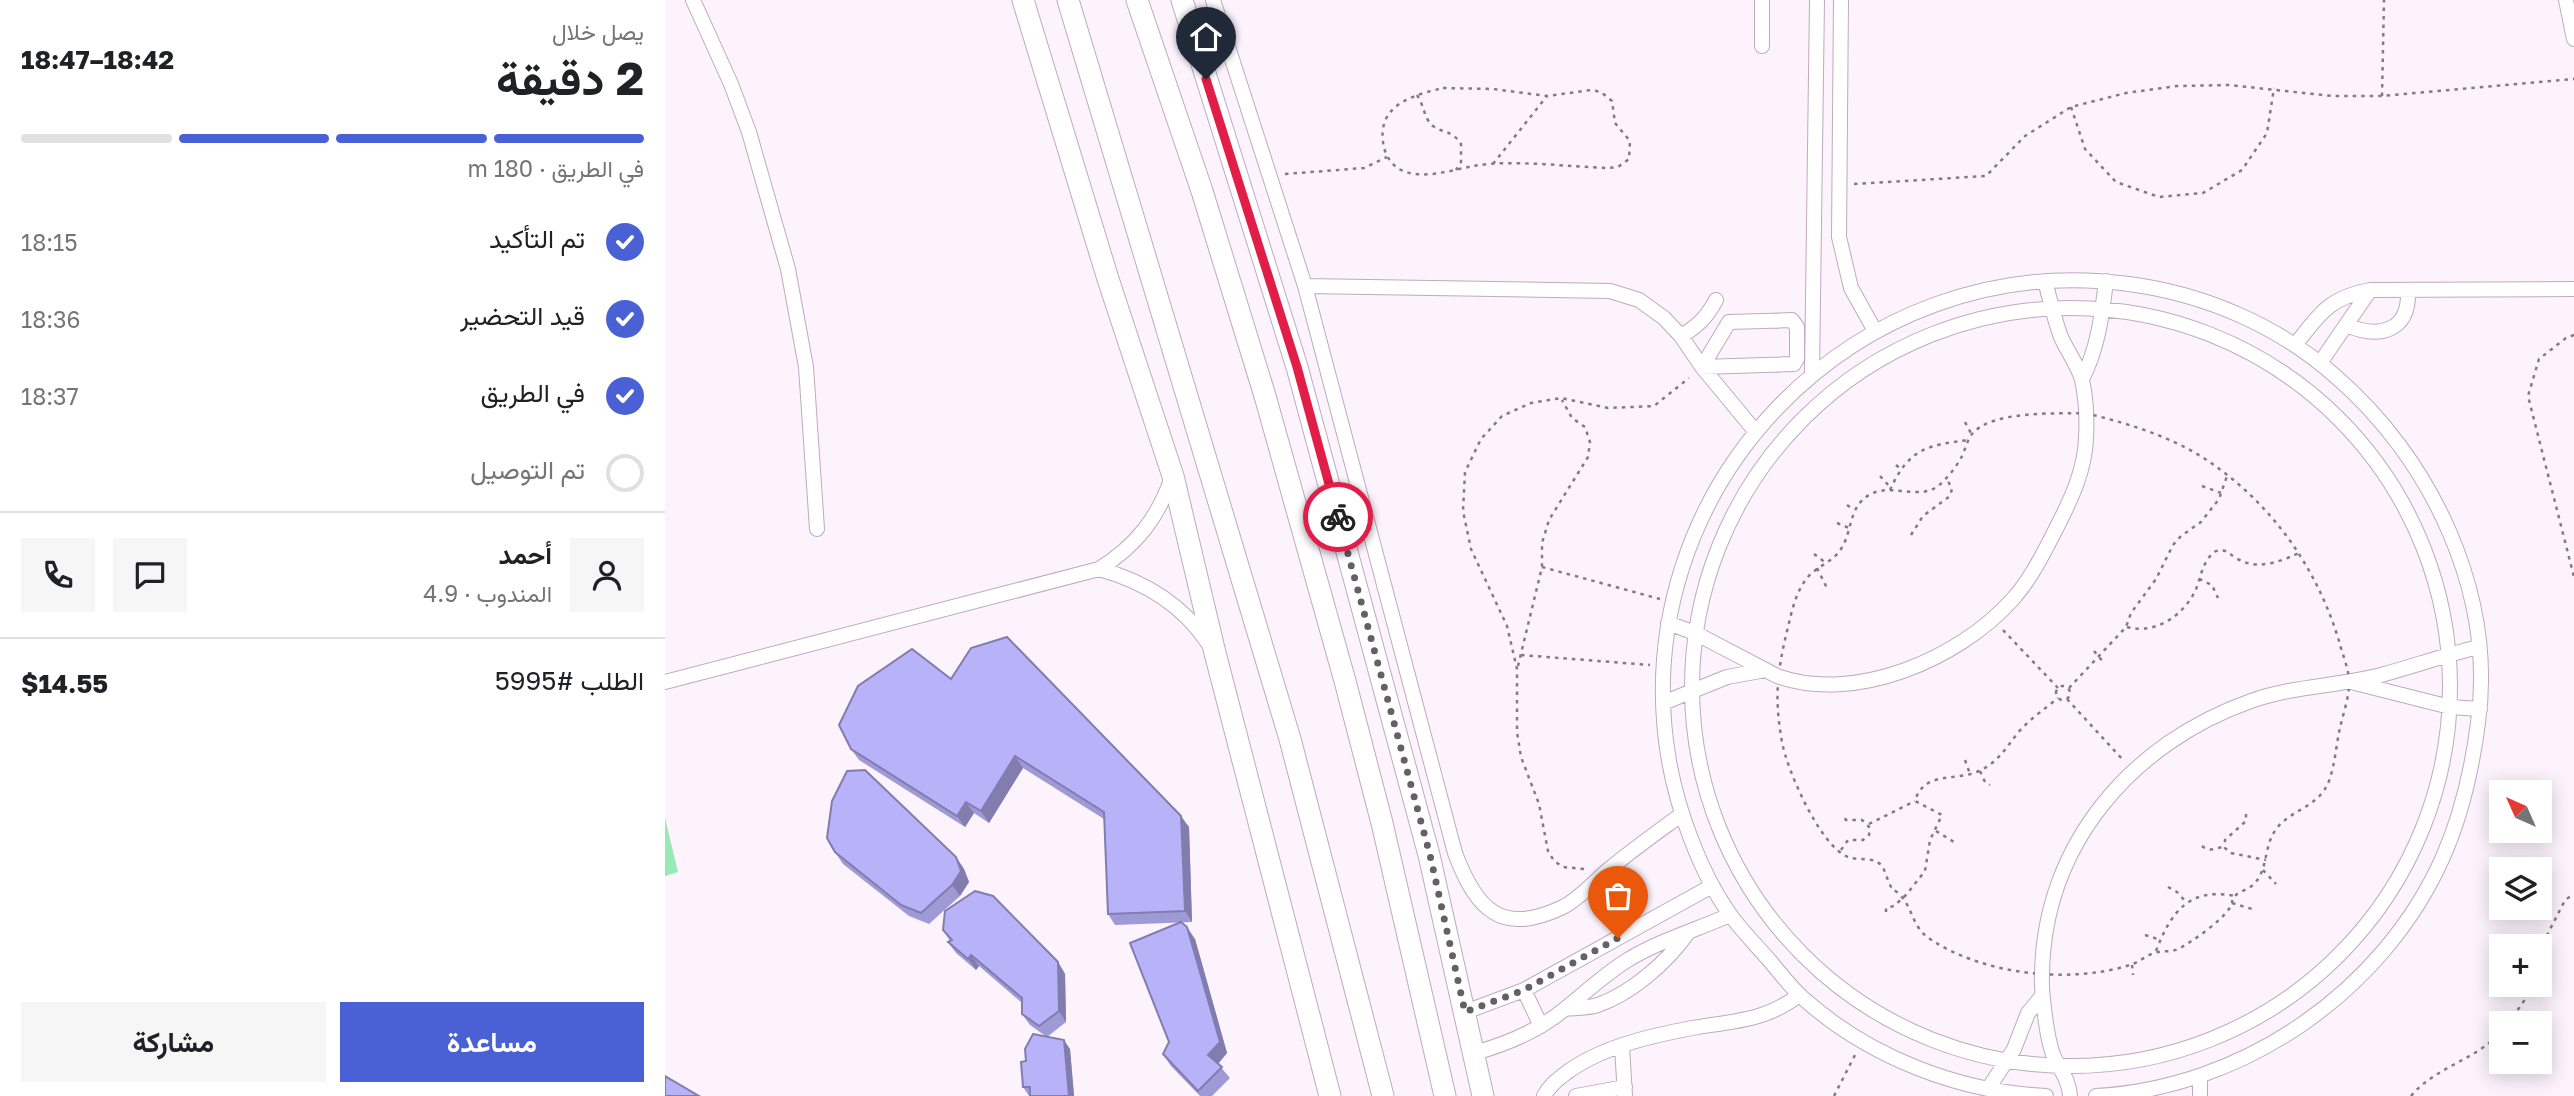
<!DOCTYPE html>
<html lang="ar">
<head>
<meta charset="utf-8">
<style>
	:root { --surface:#fff; --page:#f6f6f6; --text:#202124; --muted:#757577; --line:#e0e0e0; --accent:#4a60d5 }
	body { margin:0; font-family:"Golos Text",Vazirmatn,sans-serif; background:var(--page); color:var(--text); direction:rtl; height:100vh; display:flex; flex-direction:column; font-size:26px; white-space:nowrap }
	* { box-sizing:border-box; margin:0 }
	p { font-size:23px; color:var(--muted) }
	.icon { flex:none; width:38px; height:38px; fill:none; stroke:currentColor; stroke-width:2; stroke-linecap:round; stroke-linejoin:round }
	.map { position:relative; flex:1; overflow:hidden; direction:ltr }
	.panel { display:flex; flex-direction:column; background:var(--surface); width:665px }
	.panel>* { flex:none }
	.needle { width:46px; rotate:315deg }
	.tools { position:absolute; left:1824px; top:780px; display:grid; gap:14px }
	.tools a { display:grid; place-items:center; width:63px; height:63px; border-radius:0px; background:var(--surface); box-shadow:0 4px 18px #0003; font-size:35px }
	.pin { position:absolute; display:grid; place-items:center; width:60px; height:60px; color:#fff; margin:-72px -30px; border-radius:50% 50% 50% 0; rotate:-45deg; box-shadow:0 0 7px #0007 }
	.pin .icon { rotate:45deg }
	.courier { position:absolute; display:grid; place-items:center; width:70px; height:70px; margin:-35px; border:5px solid #e11d48; border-radius:50%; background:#fff; color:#222; box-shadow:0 2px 9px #0007 }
	.head em { font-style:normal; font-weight:700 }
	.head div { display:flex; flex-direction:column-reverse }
	.head { display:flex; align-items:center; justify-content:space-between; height:119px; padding:0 21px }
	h1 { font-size:46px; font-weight:700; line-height:52px }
	.bar { display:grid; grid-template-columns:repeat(4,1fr); gap:10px 7px; align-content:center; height:84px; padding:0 21px }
	.bar i { height:9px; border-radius:5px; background:var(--line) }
	.bar .active { background:var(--accent) }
	.bar p { grid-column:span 4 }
	.line { display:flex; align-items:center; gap:18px; padding:0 21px; border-top:2px solid var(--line) }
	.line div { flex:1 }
	.round { display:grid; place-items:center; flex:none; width:74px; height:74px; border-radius:0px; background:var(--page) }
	ol { padding:0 21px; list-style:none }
	li { display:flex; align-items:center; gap:21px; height:77px }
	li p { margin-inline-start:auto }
	li .icon { padding:7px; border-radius:50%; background:var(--accent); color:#fff; stroke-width:4 }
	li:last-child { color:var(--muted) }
	li i { width:38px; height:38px; border:4px solid var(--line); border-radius:50% }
	.cta { display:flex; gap:14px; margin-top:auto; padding:14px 21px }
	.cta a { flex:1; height:80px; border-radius:0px; background:var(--accent); color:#fff; font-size:28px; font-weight:700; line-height:80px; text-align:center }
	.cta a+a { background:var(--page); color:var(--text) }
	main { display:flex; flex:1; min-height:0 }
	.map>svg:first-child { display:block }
	.green { fill:#9ae8b6 }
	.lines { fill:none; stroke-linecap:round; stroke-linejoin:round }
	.street-casing { stroke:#bfa9c2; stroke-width:16 }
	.secondary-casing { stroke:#bfa9c2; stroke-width:23 }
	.path { stroke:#837b84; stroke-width:2.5; stroke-dasharray:3.5 5; stroke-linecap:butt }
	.street { stroke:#fff; stroke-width:14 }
	.secondary { stroke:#fff; stroke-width:21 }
	.wall { fill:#9e9ad6 }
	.shaded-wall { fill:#817dae }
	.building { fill:#b8b3f9; stroke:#817dae; stroke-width:2 }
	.done { stroke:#665f68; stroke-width:7; stroke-dasharray:0 12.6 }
	.route { stroke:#e11d48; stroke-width:9 }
</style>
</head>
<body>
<main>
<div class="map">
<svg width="1909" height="1096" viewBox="0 0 1909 1096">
	<rect width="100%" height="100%" fill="#fcf3fd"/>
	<path class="green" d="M 0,818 L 13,872 L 0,876 Z"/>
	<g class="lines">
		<g class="street-casing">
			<path id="street" d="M 28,0 L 66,84 L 84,132 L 123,269 L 141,367 L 152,529
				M 548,0 L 640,286 L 790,853 C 811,909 836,937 898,907 C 916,898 932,878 948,866 C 970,848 994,831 1017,814
				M 1176,0 L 1174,237 L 1186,288 L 1210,331
				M 1901,0 L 1909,39
				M 1097,46 L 1097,0
				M 640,286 L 945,291 L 974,300 L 999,318 L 1016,336 L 1037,367 L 1090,431
				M1027 687a379 379 0 1 1 758 0a379 379 0 1 1-758 0Z
				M 1127,320 L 1132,327 L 1132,359 L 1129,364 L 1037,367 L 1064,322 Z
				M 1681,325 C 1714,339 1745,332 1743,290
				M 1016,336 C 1033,326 1042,317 1051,300
				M 1630,345 C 1655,314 1663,298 1705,290 L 1909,289
				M 1655,363 L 1705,290
				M 1147,374 L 1152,0
				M 1417,379 C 1433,349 1437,314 1441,281
				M 434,569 C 478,581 517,604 543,643
				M 1003,623 L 1030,633 L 1112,676 C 1190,704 1294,659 1347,600 C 1367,578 1380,550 1394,523 C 1407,497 1420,469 1421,438 C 1422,420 1421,398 1417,380 C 1413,365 1402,351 1396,337 C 1389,319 1385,299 1380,281
				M 0,682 L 434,569 C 471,546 493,518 507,477
				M 1690,683 L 1785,707 L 1815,709
				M 998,703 L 1062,677 L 1101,670
				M 859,990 L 876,1026
				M 900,1009 C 910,1008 923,1008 933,1005 C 967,993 1002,962 1022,934
				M 800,1012 L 859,990 L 1047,886
				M 957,1046 L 960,1096
				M 809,1053 C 842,1044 875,1030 901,1008 C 921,992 939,975 961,961 C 993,941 1031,930 1065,915
				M 1323,1089 L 1349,1049 L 1363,1013 L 1377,996
				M 879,1096 C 884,1086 892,1080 901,1073 C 936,1047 985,1036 1027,1028 C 1068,1021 1101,1021 1134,995
				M 911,1096 L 960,1087
				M 1381,1096 C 1294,1092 1204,1057 1139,999 C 1126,988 1116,974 1105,961 C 1091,945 1076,930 1064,913 C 1035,872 1013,811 1004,761 C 957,489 1190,247 1464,284 C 1539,294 1612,325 1669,375 C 1766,458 1831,593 1813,723 C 1807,769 1797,814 1778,857 C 1718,992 1578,1088 1431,1096
				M 1405,1096 C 1404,1080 1396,1071 1389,1057 C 1382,1041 1376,992 1377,974 C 1379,844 1467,743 1586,701 C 1628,686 1674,686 1716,675 C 1749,666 1780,655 1814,647
				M 1535,1096 L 1535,1076"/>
		</g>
		<g class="secondary-casing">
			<path id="secondary" d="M 358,0 L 443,279 L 508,476 L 550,653 L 665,1096
				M 403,0 L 625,739 L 718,1096
				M 472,0 L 537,191 L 600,396 L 680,681 L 717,823 L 780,1096
				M 517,0 L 632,367 L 764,855 L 818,1096"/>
		</g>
		<path class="path" d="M 778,88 L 828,89 L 882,96 L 926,90 L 936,92 L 947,101 L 950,123 L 965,141 L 964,159 L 953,167 L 943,168 C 905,167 845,159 809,166 C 786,170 756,181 734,169 C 725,163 719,153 718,142 C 713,104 749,95 778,88 Z
			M 752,95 C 759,105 759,119 768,126 C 780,134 787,130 796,144 L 796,162 L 791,170
			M 1717,96 L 1719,0
			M 1406,107 L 1420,149 L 1451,182 L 1494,197 L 1538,193 L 1577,170 L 1602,133 L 1609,88
			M 828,164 L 882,96
			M 620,174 L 699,168 L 722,157
			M 1189,184 L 1321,176 L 1360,136 L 1406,107 L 1461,93 L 1512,86 L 1564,85 L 1667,96 L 1717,96 L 1909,79
			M 1909,335 L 1901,338 L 1874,359 L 1863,396 L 1909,577
			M 1420,413 C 1461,423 1502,435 1537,457 C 1604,500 1651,565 1674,641 C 1677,654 1685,671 1684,684 C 1684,698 1678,714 1675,728 C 1671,745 1670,765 1664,781 C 1654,807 1627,809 1612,828 C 1598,845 1604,870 1588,885 C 1583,889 1577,891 1572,894 C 1564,901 1570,901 1564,909 C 1555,922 1528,941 1515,948 C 1506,953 1498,950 1489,953 C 1480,956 1473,963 1465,965 C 1404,984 1319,975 1265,939 C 1247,927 1248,909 1236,896 C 1227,886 1230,895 1224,883 C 1223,881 1219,868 1217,866 C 1209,856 1194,861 1183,857 C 1155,846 1122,770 1117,742 C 1109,697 1112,672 1123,627 C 1127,610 1131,592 1142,578 C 1152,566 1168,562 1176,549 C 1188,530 1183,508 1204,495 C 1225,482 1254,501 1273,486 C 1281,480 1291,467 1296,458 C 1300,451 1302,440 1307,434 C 1327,410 1392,414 1420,413 Z
			M 1300,422 L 1307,435
			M 1231,465 L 1237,470
			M 1215,476 L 1226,488
			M 1537,486 L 1556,493
			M 1225,490 C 1244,448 1263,445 1304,440
			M 1182,505 L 1189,510
			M 1172,523 L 1184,528
			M 1246,535 L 1258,516 L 1285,496 L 1287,489 L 1281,477
			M 1149,554 L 1161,563
			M 877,567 L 995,599
			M 1152,568 L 1163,590
			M 1534,579 L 1547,585 L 1553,598
			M 1462,627 C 1488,634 1514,619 1528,595 C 1537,580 1535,562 1551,551 C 1562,549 1563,553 1571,558 C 1592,571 1614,562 1634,553
			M 1338,630 L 1393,688
			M 1429,651 L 1440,664
			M 856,655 L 985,665
			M 853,666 L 877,567 L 877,543 L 884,520 L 923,457 L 925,442 L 920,427 L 907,418 L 897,400
			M1391 693a7 7 0 1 1 14 0a7 7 0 1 1-14 0Z
			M 1404,688 L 1461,627 L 1466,613 L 1491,579 L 1508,545 L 1516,536 L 1536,522 L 1554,499 L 1562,476
			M 1402,699 L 1459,761
			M 1300,760 L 1305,774
			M 1315,771 L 1320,782 L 1325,785
			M 1581,814 L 1581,821 L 1560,840 L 1560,848 L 1566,853 L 1601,860
			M 1204,824 L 1250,801
			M 1271,831 L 1289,842
			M 1537,846 C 1544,852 1551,849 1559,846
			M 1176,850 L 1183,840 L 1198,840 L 1204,835 L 1205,828 L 1197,820 L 1181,820 L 1178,815
			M 919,869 L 898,867 L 889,861 L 883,851 L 874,804 L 856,757 L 852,732 L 852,669 L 842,626 L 806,549 L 798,511 L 800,472 L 816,439 L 837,416 L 866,403 L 896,398 L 943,408 L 989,406 L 1024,378
			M 1598,870 L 1611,884
			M 1503,887 L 1512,892 L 1521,902
			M 1567,903 L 1587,909
			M 1221,912 L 1221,908 L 1229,906 L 1241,895 L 1260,871 L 1265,840 L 1277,815 L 1250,801 C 1259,770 1291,782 1314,771 C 1333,762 1340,749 1352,734 C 1363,720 1380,709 1393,698
			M 1480,935 L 1496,940
			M 1491,951 C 1506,912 1524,887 1570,896
			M 1874,951 L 1900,900 L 1909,894
			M 1467,965 L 1468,975
			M 1843,1024 L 1861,998 L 1865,985
			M 1169,1096 L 1190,1055
			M 1746,1096 C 1770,1067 1811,1060 1836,1032"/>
		<use href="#street" class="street"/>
		<use href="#secondary" class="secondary"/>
	</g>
	<path class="wall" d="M 286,679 L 524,827 L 527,922 L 450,925 L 443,914 L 439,819 L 358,768 L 324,823 L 309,813 L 300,827 L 194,760 L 186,749 Z
		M 170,852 L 291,857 L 299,869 L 304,882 L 295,896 L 264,924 L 244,916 L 178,864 Z
		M 278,930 L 393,962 L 400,974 L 401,1022 L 382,1037 L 365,1025 L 357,1014 L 357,1003 L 314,966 L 311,970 L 291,953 L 283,942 L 285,941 Z
		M 530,939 L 562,1053 L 553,1064 L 565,1078 L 547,1096 L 535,1096 L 506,1066 L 498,1054 L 504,1042 Z
		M 405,1049 L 409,1096 L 364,1096 L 358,1087 L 361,1061 Z"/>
	<path class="shaded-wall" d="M 350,756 L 358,768 L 324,823 L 316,811 Z
		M 301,802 L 309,813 L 300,827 L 292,816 Z
		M 516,816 L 524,827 L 527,922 L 520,911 Z
		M 291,857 L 299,869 L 304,882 L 295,896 L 287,885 Z
		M 522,927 L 530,939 L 562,1053 L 551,1066 L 543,1055 Z
		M 306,955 L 314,966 L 311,970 L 303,959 Z
		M 393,962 L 400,974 L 401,1022 L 394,1011 Z
		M 399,1040 L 405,1049 L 409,1096 L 404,1096 Z"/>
	<path class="building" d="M 342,637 L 516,816 L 520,911 L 443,914 L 439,812 L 350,756 L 316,811 L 301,802 L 292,816 L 186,749 L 174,725 L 193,686 L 247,649 L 286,679 L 306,648 Z
		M 200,770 L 291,857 L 296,871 L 287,885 L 256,913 L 236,905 L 170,852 L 162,838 L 167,801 L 182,771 Z
		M 310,891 L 328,896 L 393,962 L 394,1011 L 374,1026 L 357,1014 L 357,998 L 306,955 L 303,959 L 283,942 L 287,940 L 278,930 L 280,911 Z
		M 516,922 L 522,927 L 555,1042 L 543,1055 L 557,1067 L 533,1091 L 498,1054 L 504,1042 L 465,943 Z
		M 368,1034 L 399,1040 L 404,1096 L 365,1096 L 365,1087 L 358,1087 L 356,1062 L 361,1061 L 360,1049 Z
		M 0,1076 L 34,1096 L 0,1096 Z"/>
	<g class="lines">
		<path class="done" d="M 673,517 L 765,855 L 800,1012 L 859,990 L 953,938"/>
		<path class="route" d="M 541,79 L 632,367 L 673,517"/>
	</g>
</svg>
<div class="tools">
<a><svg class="needle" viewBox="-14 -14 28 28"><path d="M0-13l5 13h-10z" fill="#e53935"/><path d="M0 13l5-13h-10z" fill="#757577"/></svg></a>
<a><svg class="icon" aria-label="layers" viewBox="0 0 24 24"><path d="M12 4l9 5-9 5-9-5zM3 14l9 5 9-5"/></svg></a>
<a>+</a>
<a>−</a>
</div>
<div class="pin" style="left:953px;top:938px;background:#ea580c"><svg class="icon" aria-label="bag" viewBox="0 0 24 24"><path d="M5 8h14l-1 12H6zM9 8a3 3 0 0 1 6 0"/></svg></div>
<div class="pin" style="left:541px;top:79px;background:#1f2937"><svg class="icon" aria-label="home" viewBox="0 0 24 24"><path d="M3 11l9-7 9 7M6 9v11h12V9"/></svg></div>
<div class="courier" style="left:673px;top:517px"><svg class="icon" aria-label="bike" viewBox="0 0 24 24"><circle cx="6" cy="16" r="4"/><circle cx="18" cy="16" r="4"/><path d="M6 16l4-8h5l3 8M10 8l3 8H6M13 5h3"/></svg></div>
</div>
<section class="panel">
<div class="head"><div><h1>2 دقيقة</h1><p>يصل خلال</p></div><em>18:42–18:47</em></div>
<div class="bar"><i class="active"></i><i class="active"></i><i class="active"></i><i></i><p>في الطريق · 180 m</p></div>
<ol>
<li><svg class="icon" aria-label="check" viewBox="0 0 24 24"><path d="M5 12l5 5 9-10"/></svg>تم التأكيد<p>18:15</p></li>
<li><svg class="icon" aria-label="check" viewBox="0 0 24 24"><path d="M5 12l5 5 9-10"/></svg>قيد التحضير<p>18:36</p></li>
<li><svg class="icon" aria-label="check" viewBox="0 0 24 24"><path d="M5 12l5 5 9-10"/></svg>في الطريق<p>18:37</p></li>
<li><i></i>تم التوصيل</li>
</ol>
<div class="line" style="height:126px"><a class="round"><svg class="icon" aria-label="person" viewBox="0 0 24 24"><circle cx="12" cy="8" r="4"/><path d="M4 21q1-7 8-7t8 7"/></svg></a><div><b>أحمد</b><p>المندوب · 4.9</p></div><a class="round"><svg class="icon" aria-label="chat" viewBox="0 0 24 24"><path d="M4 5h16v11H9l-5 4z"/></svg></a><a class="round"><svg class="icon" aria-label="phone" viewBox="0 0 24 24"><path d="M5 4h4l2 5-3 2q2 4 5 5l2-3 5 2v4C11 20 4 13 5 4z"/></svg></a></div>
<div class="line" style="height:91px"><div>الطلب #5995</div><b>$14.55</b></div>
<div class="cta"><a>مساعدة</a><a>مشاركة</a></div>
</section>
</main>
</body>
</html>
